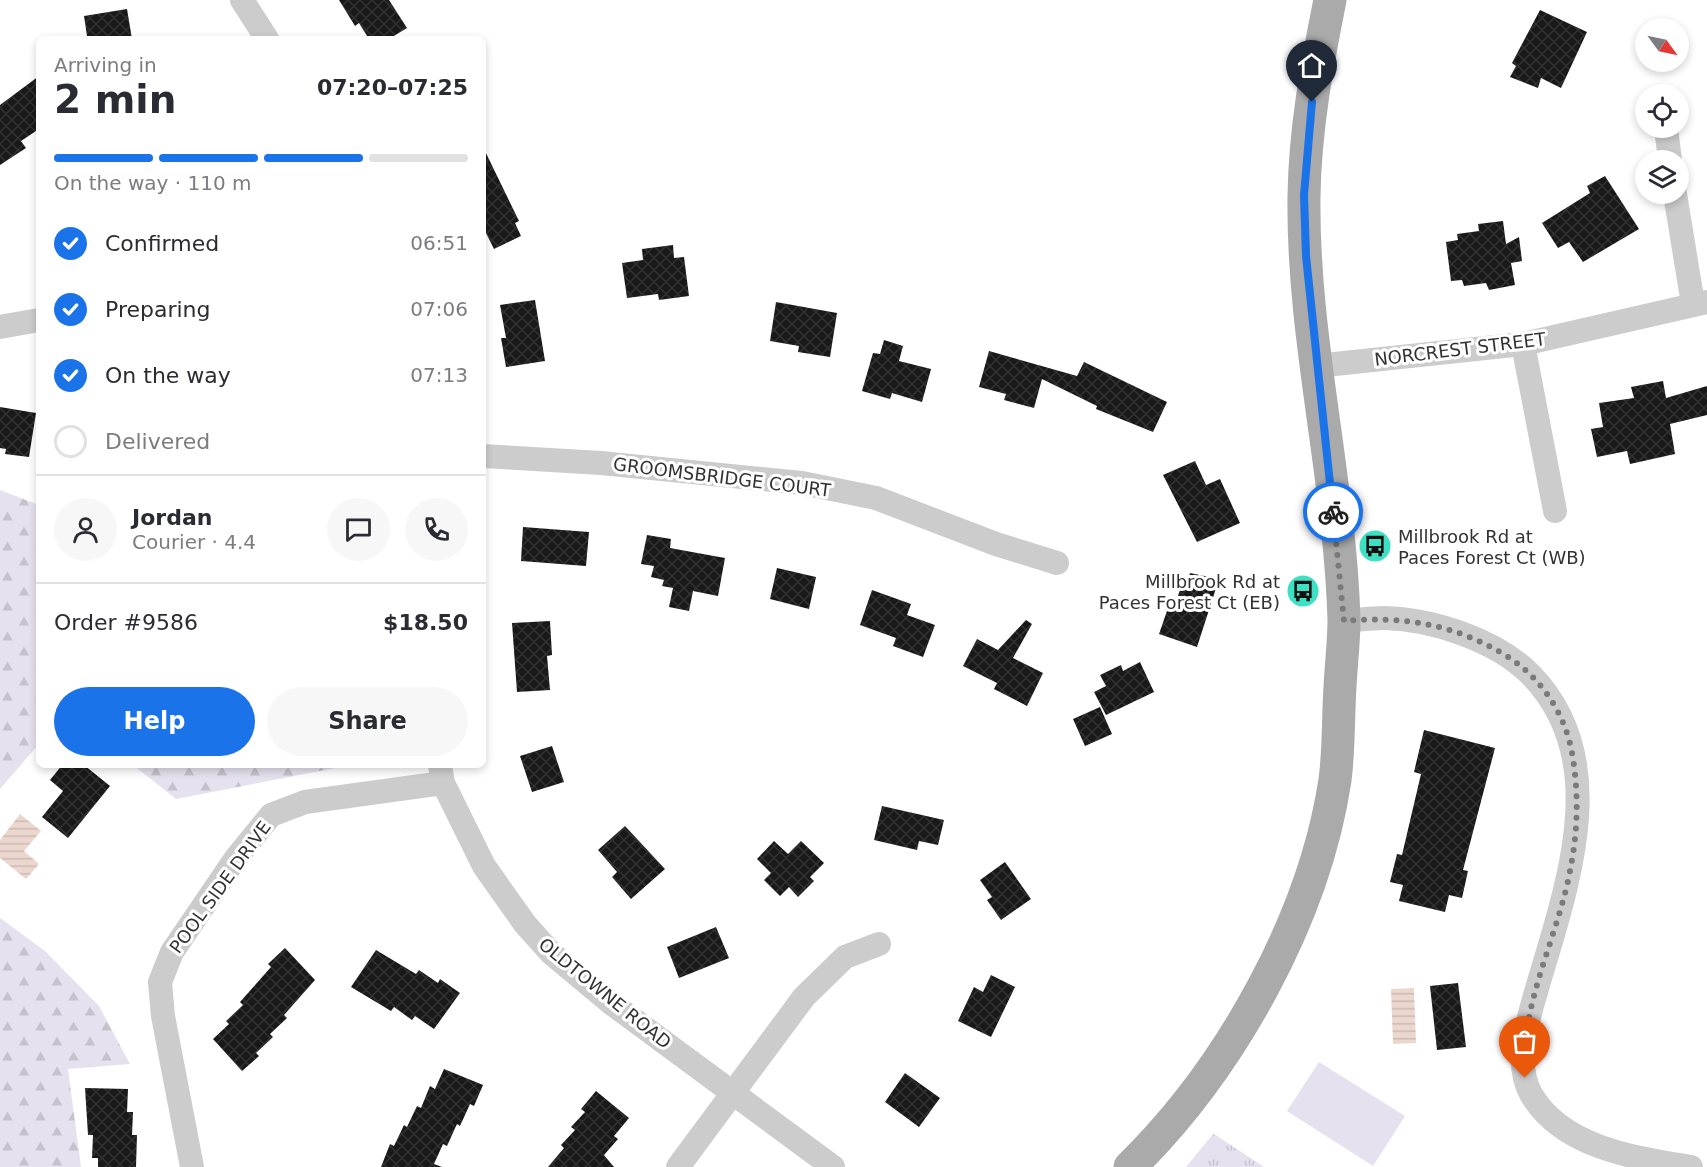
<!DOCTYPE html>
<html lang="en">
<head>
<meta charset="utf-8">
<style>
	:root { --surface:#fff; --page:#f7f7f7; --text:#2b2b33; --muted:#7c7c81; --line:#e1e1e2; --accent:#1a73e8 }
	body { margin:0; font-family:"DejaVu Sans",sans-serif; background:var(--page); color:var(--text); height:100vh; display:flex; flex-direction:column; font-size:22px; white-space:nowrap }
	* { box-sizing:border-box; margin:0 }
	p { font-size:20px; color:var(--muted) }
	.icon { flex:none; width:33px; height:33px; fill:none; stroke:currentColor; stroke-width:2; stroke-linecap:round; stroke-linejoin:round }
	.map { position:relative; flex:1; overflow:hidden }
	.side { position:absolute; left:36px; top:36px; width:450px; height:732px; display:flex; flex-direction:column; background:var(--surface); border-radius:9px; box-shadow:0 3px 9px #0003 }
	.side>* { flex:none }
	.needle { width:39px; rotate:123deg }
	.fabs { position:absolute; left:1635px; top:18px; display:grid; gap:12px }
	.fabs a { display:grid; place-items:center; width:54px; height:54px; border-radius:50%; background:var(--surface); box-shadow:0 3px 9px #0003; font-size:30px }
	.pin { position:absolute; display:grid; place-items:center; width:51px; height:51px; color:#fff; margin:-62px -26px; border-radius:50% 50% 50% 0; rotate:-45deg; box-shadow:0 0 6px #0007 }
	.pin .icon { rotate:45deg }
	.courier { position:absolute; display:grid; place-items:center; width:60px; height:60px; margin:-30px; border:4px solid #1a73e8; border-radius:50%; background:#fff; color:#222; box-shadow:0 2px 8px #0007 }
	.head em { font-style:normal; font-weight:600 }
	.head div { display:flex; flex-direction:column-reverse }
	.head { display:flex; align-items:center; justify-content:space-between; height:102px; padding:0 18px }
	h1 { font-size:39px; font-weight:600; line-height:45px }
	.bar { display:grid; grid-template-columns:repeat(4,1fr); gap:9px 6px; align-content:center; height:72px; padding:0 18px }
	.bar i { height:8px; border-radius:4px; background:var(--line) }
	.bar .selected { background:var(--accent) }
	.bar p { grid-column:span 4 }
	.line { display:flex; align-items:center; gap:15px; padding:0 18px; border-top:2px solid var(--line) }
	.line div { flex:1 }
	.round { display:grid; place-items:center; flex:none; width:63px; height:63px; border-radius:32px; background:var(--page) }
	ol { padding:0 18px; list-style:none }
	li { display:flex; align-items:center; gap:18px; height:66px }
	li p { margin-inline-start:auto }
	li .icon { padding:6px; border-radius:50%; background:var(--accent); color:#fff; stroke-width:4 }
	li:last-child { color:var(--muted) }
	li i { width:33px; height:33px; border:3px solid var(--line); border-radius:50% }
	.button { display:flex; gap:12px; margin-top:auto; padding:12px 18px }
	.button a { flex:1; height:69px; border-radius:36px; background:var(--accent); color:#fff; font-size:24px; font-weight:600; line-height:69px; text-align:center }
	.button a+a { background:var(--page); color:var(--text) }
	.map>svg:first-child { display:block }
	.grass { fill:#e6e1ee }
	.forest { fill:url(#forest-firs) }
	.park { fill:url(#park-tufts) }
	.water { fill:url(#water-rules) }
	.building { fill:url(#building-cross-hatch) }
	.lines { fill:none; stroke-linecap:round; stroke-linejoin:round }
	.minor { stroke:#ccc; stroke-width:24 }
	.primary { stroke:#aaa; stroke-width:33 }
	.done { stroke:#7a7a7a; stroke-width:6; stroke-dasharray:0 10.8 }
	.route { stroke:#1a73e8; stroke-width:8 }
	.labels { text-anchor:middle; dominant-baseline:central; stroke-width:6; stroke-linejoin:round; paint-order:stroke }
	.street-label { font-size:18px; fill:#323232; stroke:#fff }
	.poi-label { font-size:18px; fill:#323232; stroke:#fff; text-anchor:start }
</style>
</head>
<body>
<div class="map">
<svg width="1707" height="1167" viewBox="0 0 1707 1167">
	<defs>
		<pattern id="forest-firs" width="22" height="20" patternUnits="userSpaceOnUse" patternTransform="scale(1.5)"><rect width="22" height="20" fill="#e6e1ee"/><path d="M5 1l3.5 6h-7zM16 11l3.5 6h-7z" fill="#c6c2cd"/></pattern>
		<pattern id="park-tufts" width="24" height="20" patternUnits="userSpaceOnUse" patternTransform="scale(1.5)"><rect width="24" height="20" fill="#e6e1ee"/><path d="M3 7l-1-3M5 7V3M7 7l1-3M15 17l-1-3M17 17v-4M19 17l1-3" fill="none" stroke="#c6c2cd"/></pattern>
		<pattern id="water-rules" width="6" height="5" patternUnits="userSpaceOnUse" patternTransform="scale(1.5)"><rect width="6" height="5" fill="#ecd7cf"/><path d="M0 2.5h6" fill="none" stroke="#cbb9b2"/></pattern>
		<pattern id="building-cross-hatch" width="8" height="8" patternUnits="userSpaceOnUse" patternTransform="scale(1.5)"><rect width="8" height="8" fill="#191919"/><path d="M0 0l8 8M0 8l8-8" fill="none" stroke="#323232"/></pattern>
	</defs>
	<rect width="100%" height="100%" fill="#fff"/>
	<path class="grass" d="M 1319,1062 L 1405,1116 L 1373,1166 L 1287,1111 Z"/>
	<path class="forest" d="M 0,490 L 39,505 L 39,744 L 0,789 Z
		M 133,765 L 351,765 L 176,799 Z
		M 0,918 L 45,951 L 99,1006 L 130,1064 L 68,1069 L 81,1167 L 0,1167 Z"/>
	<path class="park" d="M 1213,1134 L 1214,1134 L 1264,1167 L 1186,1167 Z"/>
	<path class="water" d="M 20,814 L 41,831 L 24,851 L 39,864 L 26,879 L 0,858 L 0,840 Z
		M 1414,988 L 1416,1043 L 1393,1044 L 1391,989 Z"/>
	<path class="building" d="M 339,0 L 389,0 L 407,28 L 389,39 L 369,39 L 359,23 L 355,26 Z
		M 127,9 L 132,39 L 90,39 L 87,36 L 84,16 Z
		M 1540,10 L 1587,32 L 1561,88 L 1541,78 L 1538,88 L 1510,77 L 1516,66 L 1512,63 Z
		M 39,76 L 39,129 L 21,141 L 26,148 L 0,165 L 0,105 Z
		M 483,147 L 519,221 L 515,223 L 521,236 L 494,249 L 483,227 Z
		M 1605,176 L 1639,229 L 1583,262 L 1569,242 L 1558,248 L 1542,223 L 1590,193 L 1587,186 Z
		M 1503,221 L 1506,244 L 1519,237 L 1522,261 L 1511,263 L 1515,285 L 1489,290 L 1486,283 L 1464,286 L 1462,280 L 1451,281 L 1446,242 L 1458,240 L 1457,234 L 1479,231 L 1478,224 Z
		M 673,245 L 674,258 L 684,257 L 689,296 L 659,300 L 658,294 L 627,298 L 622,263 L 643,260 L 642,249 Z
		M 535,300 L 545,361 L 506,367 L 501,338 L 506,338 L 500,305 Z
		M 776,302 L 837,313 L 830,357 L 798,352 L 799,346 L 770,341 Z
		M 884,340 L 903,346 L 899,361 L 931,369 L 922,402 L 892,393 L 890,399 L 862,391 L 873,353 L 880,354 Z
		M 989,351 L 1077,376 L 1084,362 L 1167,402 L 1153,432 L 1096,409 L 1097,406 L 1042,379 L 1034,408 L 1004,400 L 1006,394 L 979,387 Z
		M 1663,381 L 1666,398 L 1707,386 L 1707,415 L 1670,424 L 1675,454 L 1630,464 L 1627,451 L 1597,457 L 1591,429 L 1603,427 L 1599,403 L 1634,398 L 1631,387 Z
		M 0,407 L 36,413 L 29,457 L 5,454 L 6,449 L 0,448 Z
		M 1195,461 L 1206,485 L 1220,479 L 1240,523 L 1197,542 L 1163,475 Z
		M 523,527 L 589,532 L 586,566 L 521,561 Z
		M 647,535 L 671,539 L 670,548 L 725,558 L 718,596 L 693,591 L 689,611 L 669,607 L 673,588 L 662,586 L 664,580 L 651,577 L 654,566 L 641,564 Z
		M 777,568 L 816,577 L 809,609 L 770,599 Z
		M 1190,573 L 1219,579 L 1197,647 L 1159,634 L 1168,608 L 1174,609 L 1182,583 L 1186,585 Z
		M 872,590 L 911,604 L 907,615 L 935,625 L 923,657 L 893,646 L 896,638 L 860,625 Z
		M 1026,620 L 1032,624 L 1013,658 L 1043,673 L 1027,706 L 994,689 L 997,683 L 963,666 L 977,639 L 998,650 Z
		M 550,621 L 552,655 L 547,656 L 550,690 L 517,692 L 512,623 Z
		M 1140,662 L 1154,692 L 1106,715 L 1094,692 L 1106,686 L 1100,675 L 1121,665 L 1123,671 Z
		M 1100,707 L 1112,734 L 1085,746 L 1073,719 Z
		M 1424,730 L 1495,748 L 1463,870 L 1468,871 L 1462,898 L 1449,895 L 1445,912 L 1399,901 L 1403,885 L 1390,882 L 1397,854 L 1402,855 L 1421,774 L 1414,772 Z
		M 552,746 L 564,782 L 532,792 L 520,756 Z
		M 62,765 L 84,765 L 110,786 L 68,838 L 42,817 L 63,791 L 50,780 Z
		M 882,806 L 944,820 L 938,845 L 919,841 L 917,850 L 874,840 Z
		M 625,826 L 665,869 L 631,899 L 612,877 L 617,872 L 598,850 Z
		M 774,841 L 788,854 L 801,841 L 824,863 L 810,877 L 814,881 L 798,897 L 789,887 L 780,896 L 764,880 L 771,873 L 757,859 Z
		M 1005,862 L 1031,899 L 1001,920 L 987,900 L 992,897 L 980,880 Z
		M 716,927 L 729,958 L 679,978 L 667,947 Z
		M 285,948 L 315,980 L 284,1015 L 287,1018 L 270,1034 L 273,1037 L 256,1053 L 259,1056 L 242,1071 L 213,1039 L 229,1024 L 226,1021 L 243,1005 L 240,1002 L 271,967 L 268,964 Z
		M 376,950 L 416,974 L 419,970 L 438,983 L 440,979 L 460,993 L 434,1029 L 415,1016 L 412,1020 L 394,1007 L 391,1011 L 351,987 Z
		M 991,975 L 1015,987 L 991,1037 L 958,1021 L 974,987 L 983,992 Z
		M 1458,983 L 1466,1047 L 1437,1050 L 1430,986 Z
		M 444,1069 L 483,1085 L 474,1106 L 470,1104 L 460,1126 L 457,1124 L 447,1146 L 443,1144 L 434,1164 L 442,1167 L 381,1167 L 390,1144 L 394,1146 L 404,1125 L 407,1127 L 417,1106 L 421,1108 L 430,1086 L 435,1089 Z
		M 905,1073 L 940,1098 L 919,1127 L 885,1102 Z
		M 85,1088 L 128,1089 L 127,1112 L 133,1112 L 132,1135 L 137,1135 L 136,1167 L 98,1167 L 98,1158 L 92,1158 L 93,1135 L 88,1135 Z
		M 596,1091 L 629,1118 L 614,1136 L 618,1139 L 604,1155 L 614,1167 L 548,1167 L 564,1148 L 561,1145 L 575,1130 L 571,1127 L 585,1112 L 581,1109 Z"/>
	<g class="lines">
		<path class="minor" d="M 242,0 L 267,39
			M 1666,128 L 1670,160
			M 1675,194 L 1693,304
			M 0,327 L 39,320
			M 1523,344 L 1555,511
			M 1316,366 L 1523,344 L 1707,302
			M 483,456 L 601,463 L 802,483 L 876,498 L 996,544 L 1057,563
			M 1344,621 C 1357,620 1371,618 1384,618 C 1432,619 1496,640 1530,674 C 1616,761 1565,891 1536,992 C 1527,1023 1514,1063 1531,1094 C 1562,1148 1636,1158 1691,1167
			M 440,765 L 443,783 L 484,866 L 525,924 L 551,953 L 611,1003 L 833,1167
			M 192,1167 L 163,1016 L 160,982 L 172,952 L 236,858 L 271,815 L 305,802 L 443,783
			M 678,1167 L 804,997 L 845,957 L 879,944"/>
		<path class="primary" d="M 1130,1167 C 1230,1069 1314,919 1335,780 C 1339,750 1338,718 1340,687 C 1341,665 1344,642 1344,620 C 1340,478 1302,338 1304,196 C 1305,129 1317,65 1330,0"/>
	</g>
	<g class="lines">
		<path class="done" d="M 1333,512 L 1344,621 C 1403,616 1454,624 1505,655 C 1540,676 1565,713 1572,753 C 1579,793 1578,831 1570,871 C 1557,940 1519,1006 1525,1078"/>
		<path class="route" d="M 1312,102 L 1304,195 L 1306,256 L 1333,512"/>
	</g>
	<defs>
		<g id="bus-disc" transform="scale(1.725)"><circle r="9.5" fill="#3de0c2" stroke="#fff"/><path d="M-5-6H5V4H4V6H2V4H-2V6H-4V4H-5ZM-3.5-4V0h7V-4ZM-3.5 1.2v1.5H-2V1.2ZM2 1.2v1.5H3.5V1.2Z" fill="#111"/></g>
	</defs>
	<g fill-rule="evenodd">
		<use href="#bus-disc" x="1375" y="546"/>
		<use href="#bus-disc" x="1303" y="591"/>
	</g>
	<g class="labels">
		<g class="street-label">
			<text transform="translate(1460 349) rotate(-7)">NORCREST STREET</text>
			<text transform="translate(722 477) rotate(7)">GROOMSBRIDGE COURT</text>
			<text transform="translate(220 887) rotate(-54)">POOL SIDE DRIVE</text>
			<text transform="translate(605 993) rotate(39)">OLDTOWNE ROAD</text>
		</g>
		<g class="poi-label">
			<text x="1398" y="536">Millbrook Rd at<tspan x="1398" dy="21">Paces Forest Ct (WB)</tspan></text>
			<text x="1280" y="581" text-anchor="end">Millbrook Rd at<tspan x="1280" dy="21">Paces Forest Ct (EB)</tspan></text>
		</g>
	</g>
</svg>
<div class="fabs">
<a><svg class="needle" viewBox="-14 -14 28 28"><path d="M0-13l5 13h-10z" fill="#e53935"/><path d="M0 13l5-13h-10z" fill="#7c7c81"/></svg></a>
<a><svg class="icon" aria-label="locate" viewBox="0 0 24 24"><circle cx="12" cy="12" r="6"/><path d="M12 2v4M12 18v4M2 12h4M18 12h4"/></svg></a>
<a><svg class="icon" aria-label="layers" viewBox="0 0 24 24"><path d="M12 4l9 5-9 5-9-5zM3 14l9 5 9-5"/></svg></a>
</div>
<div class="pin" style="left:1525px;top:1078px;background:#ea580c"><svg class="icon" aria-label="bag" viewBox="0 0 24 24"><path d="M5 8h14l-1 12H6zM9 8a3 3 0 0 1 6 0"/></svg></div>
<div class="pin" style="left:1312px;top:102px;background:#1f2937"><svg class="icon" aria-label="home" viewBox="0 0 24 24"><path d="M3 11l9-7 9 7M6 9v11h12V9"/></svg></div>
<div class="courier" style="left:1333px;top:512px"><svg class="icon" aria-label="bike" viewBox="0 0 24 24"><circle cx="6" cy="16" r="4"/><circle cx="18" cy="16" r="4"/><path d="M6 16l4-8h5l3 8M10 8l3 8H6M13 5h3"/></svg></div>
<section class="side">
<div class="head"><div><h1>2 min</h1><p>Arriving in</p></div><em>07:20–07:25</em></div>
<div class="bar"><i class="selected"></i><i class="selected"></i><i class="selected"></i><i></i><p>On the way · 110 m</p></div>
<ol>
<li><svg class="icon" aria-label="check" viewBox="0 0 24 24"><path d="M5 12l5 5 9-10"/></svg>Confirmed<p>06:51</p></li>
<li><svg class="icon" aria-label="check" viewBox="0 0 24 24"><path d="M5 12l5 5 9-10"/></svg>Preparing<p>07:06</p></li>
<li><svg class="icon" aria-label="check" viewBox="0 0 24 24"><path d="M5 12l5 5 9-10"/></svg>On the way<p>07:13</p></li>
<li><i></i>Delivered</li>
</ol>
<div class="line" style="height:108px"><a class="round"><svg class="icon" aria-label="person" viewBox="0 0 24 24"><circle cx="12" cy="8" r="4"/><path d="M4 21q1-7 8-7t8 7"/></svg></a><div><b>Jordan</b><p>Courier · 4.4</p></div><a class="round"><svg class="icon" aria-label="chat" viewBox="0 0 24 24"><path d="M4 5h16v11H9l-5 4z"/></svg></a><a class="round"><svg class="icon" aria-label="phone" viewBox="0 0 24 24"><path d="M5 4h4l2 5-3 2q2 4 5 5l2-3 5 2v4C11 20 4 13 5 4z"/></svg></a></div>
<div class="line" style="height:78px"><div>Order #9586</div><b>$18.50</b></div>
<div class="button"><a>Help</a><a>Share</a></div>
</section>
</div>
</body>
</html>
